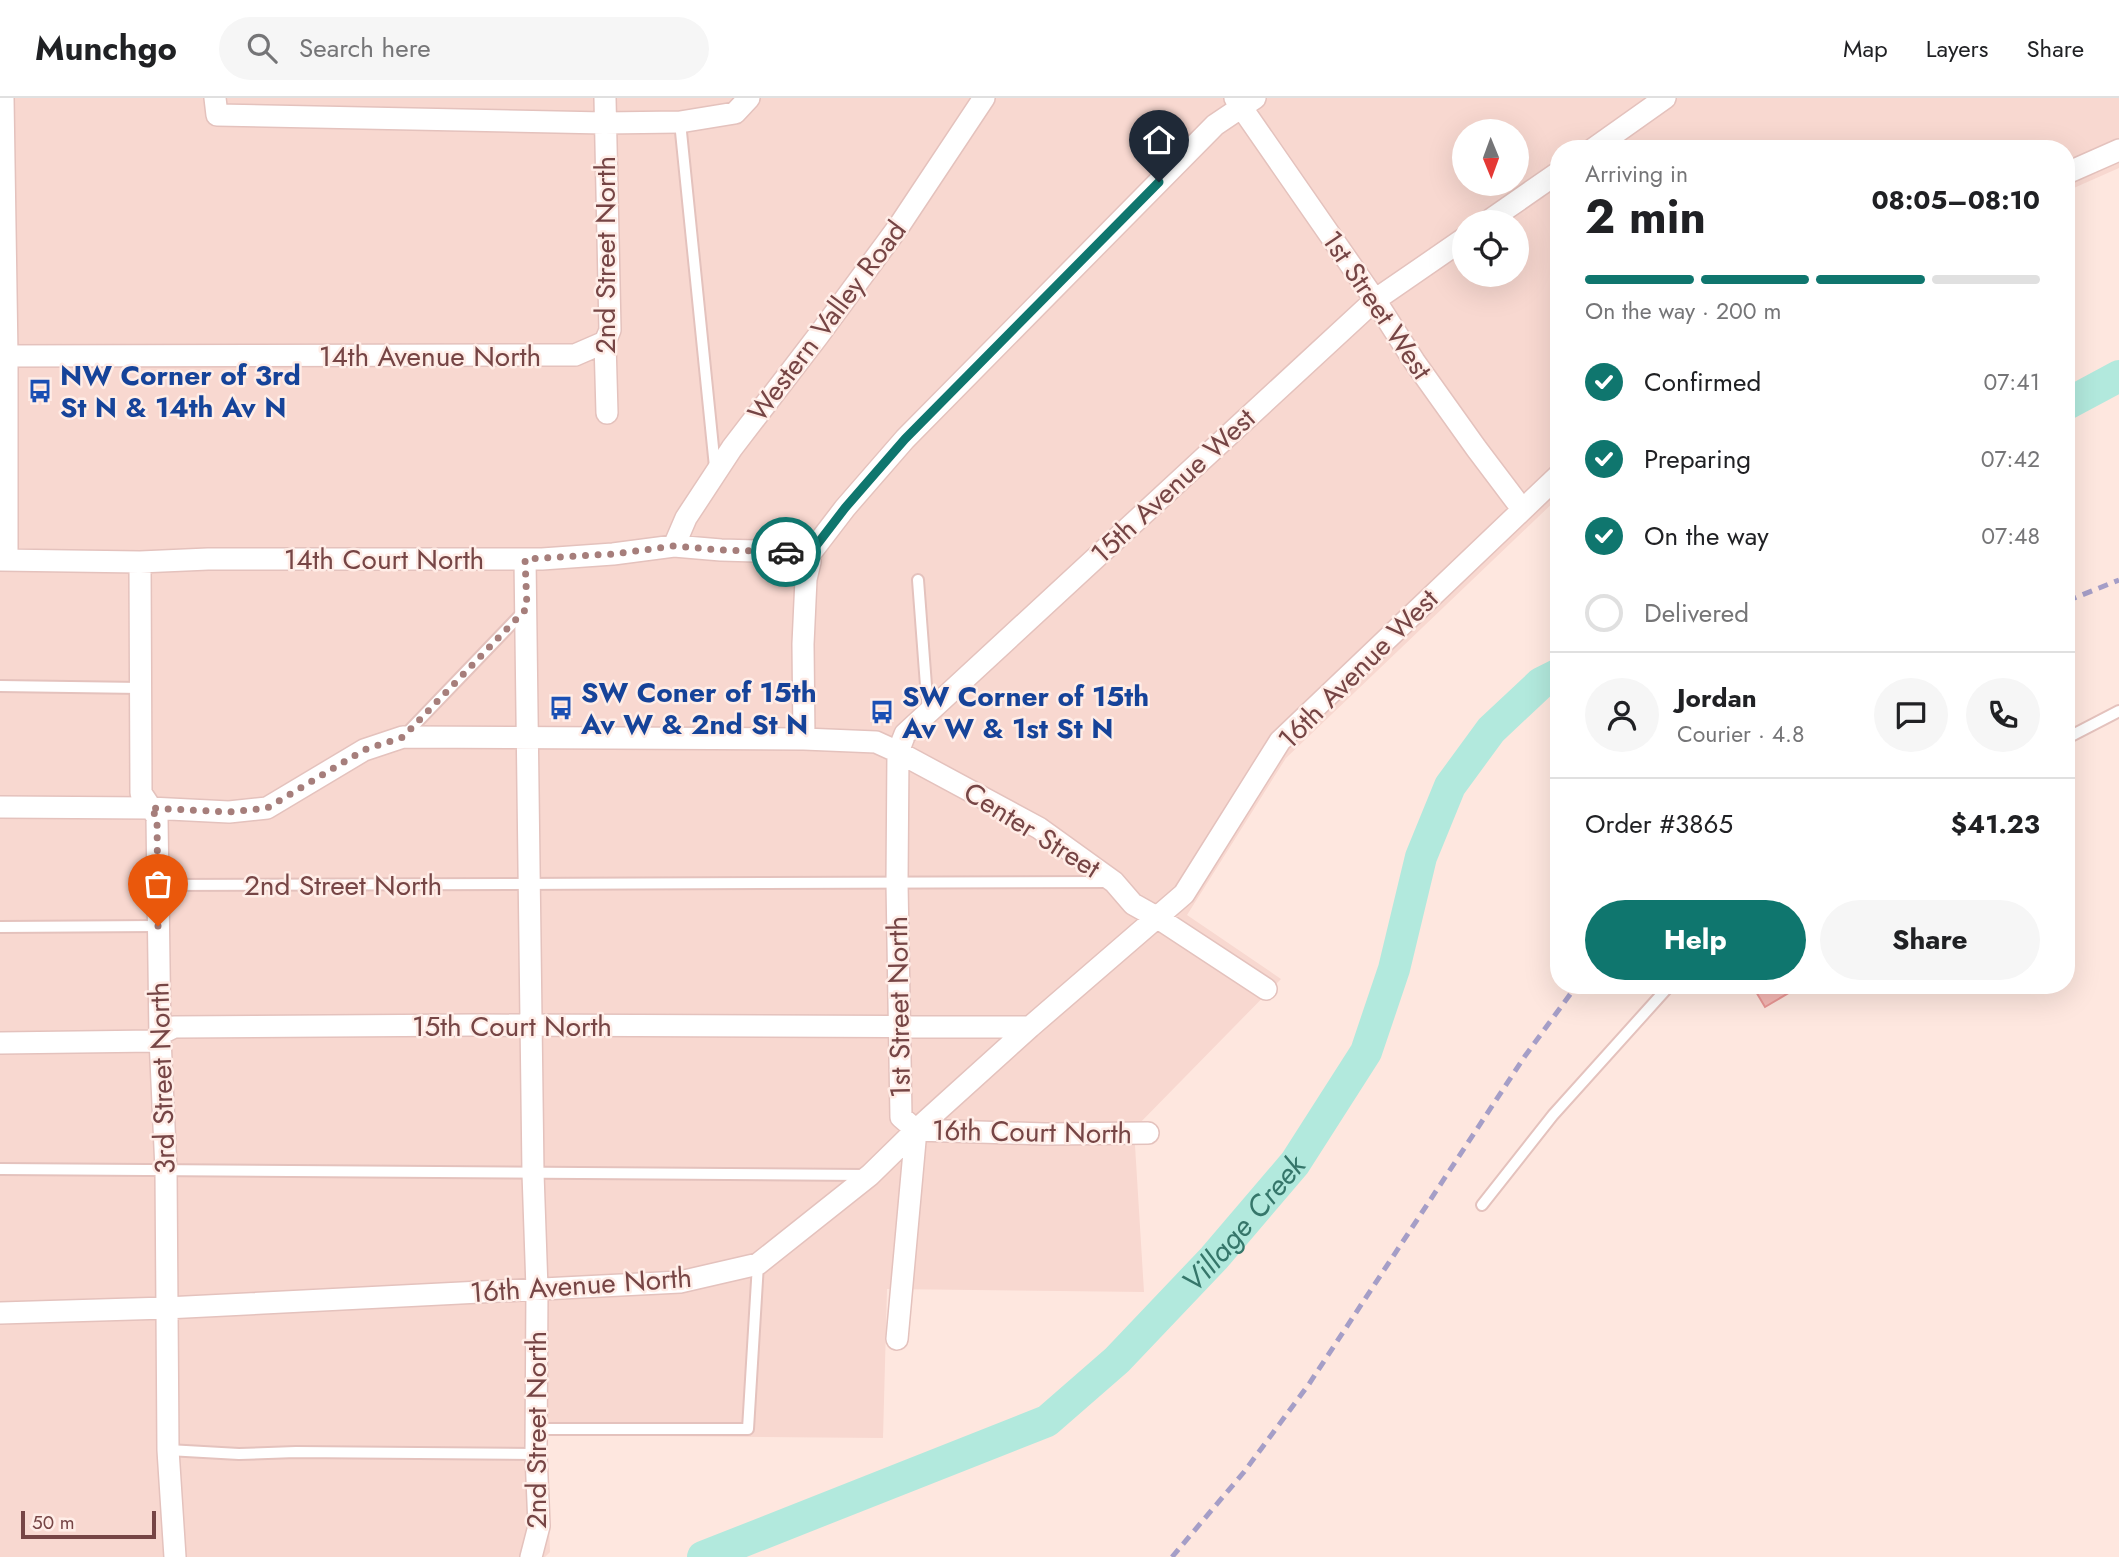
<!DOCTYPE html>
<html lang="en">
<head>
<meta charset="utf-8">
<style>
	:root { --surface:#fff; --page:#f6f6f6; --text:#202124; --muted:#757577; --line:#e0e0e0; --accent:#0f766e }
	body { margin:0; font-family:Jost,sans-serif; background:var(--page); color:var(--text); height:100vh; display:flex; flex-direction:column; font-size:26px; white-space:nowrap }
	* { box-sizing:border-box; margin:0 }
	p { font-size:23px; color:var(--muted) }
	.icon { flex:none; width:38px; height:38px; fill:none; stroke:currentColor; stroke-width:2; stroke-linecap:round; stroke-linejoin:round }
	.map { position:relative; flex:1; overflow:hidden }
	.panel { position:absolute; left:1550px; top:42px; width:525px; height:854px; display:flex; flex-direction:column; background:var(--surface); border-radius:28px; box-shadow:0 7px 28px #0002 }
	.panel>* { flex:none }
	.needle { width:46px; rotate:179deg }
	.controls { position:absolute; left:1452px; top:21px; display:grid; gap:14px }
	.controls a { display:grid; place-items:center; width:77px; height:77px; border-radius:50%; background:var(--surface); box-shadow:0 7px 28px #0002; font-size:35px }
	.scale { position:absolute; left:21px; bottom:18px; width:135px; box-sizing:border-box; padding-left:7px; border:4px solid #764545; border-top:0; font-size:19px; line-height:24px; white-space:nowrap; color:#764545; -webkit-text-stroke:5px #ffede7; paint-order:stroke }
	.pin { position:absolute; display:grid; place-items:center; width:60px; height:60px; color:#fff; margin:-72px -30px; border-radius:50% 50% 50% 0; rotate:-45deg; box-shadow:0 0 7px #0007 }
	.pin .icon { rotate:45deg }
	.courier { position:absolute; display:grid; place-items:center; width:70px; height:70px; margin:-35px; border:5px solid #0f766e; border-radius:50%; background:#fff; color:#222; box-shadow:0 2px 9px #0007 }
	.summary em { font-style:normal; font-weight:700 }
	.summary div { display:flex; flex-direction:column-reverse }
	.summary { display:flex; align-items:center; justify-content:space-between; height:119px; padding:0 35px }
	h1 { font-size:46px; font-weight:700; line-height:52px }
	.bar { display:grid; grid-template-columns:repeat(4,1fr); gap:10px 7px; align-content:center; height:84px; padding:0 35px }
	.bar i { height:9px; border-radius:5px; background:var(--line) }
	.bar .selected { background:var(--accent) }
	.bar p { grid-column:span 4 }
	.line { display:flex; align-items:center; gap:18px; padding:0 35px; border-top:2px solid var(--line) }
	.line div { flex:1 }
	.round { display:grid; place-items:center; flex:none; width:74px; height:74px; border-radius:37px; background:var(--page) }
	ol { padding:0 35px; list-style:none }
	li { display:flex; align-items:center; gap:21px; height:77px }
	li p { margin-inline-start:auto }
	li .icon { padding:7px; border-radius:50%; background:var(--accent); color:#fff; stroke-width:4 }
	li:last-child { color:var(--muted) }
	li i { width:38px; height:38px; border:4px solid var(--line); border-radius:50% }
	.button { display:flex; gap:14px; margin-top:auto; padding:14px 35px }
	.button a { flex:1; height:80px; border-radius:42px; background:var(--accent); color:#fff; font-size:28px; font-weight:700; line-height:80px; text-align:center }
	.button a+a { background:var(--page); color:var(--text) }
	header { display:flex; align-items:center; gap:42px; box-sizing:border-box; height:98px; padding:0 35px; background:var(--surface); border-bottom:2px solid var(--line) }
	header strong { font-size:33px }
	nav { display:flex; gap:38px; margin-inline-start:auto; font-size:24px }
	.search { width:490px; height:63px; background:var(--page); display:flex; align-items:center; gap:18px; box-sizing:border-box; padding:0 24px; border-radius:38px; color:var(--muted); font-size:26px }
	.map>svg:first-child { display:block }
	.residential { fill:#f8d8d0; fill-rule:evenodd }
	.lines { fill:none; stroke-linecap:round; stroke-linejoin:round }
	.river { stroke:#b2e9dd; stroke-width:32 }
	.building { fill:#f5b8b4; stroke:#e99694; stroke-width:2 }
	.lane-casing { stroke:#e4c2bd; stroke-width:14 }
	.street-casing { stroke:#e4c2bd; stroke-width:24 }
	.lane { stroke:#fff; stroke-width:10 }
	.street { stroke:#fff; stroke-width:21 }
	.rail { stroke:#a59ec7; stroke-width:5; stroke-dasharray:10 7; stroke-linecap:butt }
	.done { stroke:#a67e7b; stroke-width:7; stroke-dasharray:0 12.6 }
	.route { stroke:#0f766e; stroke-width:9 }
	.labels { text-anchor:middle; dominant-baseline:central; stroke-width:5; stroke-linejoin:round; paint-order:stroke }
	.street-label { font-size:28px; fill:#764545; stroke:#ffede7 }
	.transit-label { font-size:28px; font-weight:bold; fill:#164399; stroke:#ffede7; text-anchor:start }
	.water-label { font-size:30px; font-style:italic; fill:#35766a; stroke:#ffede7 }
</style>
</head>
<body>
<header>
<strong>Munchgo</strong>
<div class="search"><svg class="icon" aria-label="search" viewBox="0 0 24 24"><circle cx="10" cy="10" r="6"/><path d="M15 15l6 6"/></svg>Search here</div>
<nav><a>Map</a><a>Layers</a><a>Share</a></nav>
</header>
<div class="map">
<svg width="2119" height="1459" viewBox="0 0 2119 1459">
	<rect width="100%" height="100%" fill="#fee7df"/>
	<path class="residential" d="M 0,0 L 2119,0 L 2119,70 L 2067,93 L 2067,51 L 1559,51 L 1559,399 L 1286,660 L 1187,817 L 1281,881 L 1134,1031 L 1144,1194 L 887,1191 L 883,1340 L 546,1337 L 550,1454 L 545,1459 L 0,1459 ZM 1465,33 L 1517,33 L 1517,86 L 1465,86 ZM 1465,124 L 1517,124 L 1517,177 L 1465,177 Z"/>
	<g class="lines">
		<g class="river">
			<path d="M 2067,306 L 2119,278"/>
			<path id="s1" d="M 703,1459 L 1047,1323 L 1117,1262 L 1214,1160 L 1295,1065 L 1366,954 L 1394,871 L 1421,759 L 1450,688 L 1491,632 L 1541,585 L 1559,576"/>
		</g>
	</g>
	<path class="building" d="M 1752,887 L 1802,887 L 1765,909 Z"/>
	<g class="lines">
		<g class="lane-casing">
			<path id="lane" d="M 680,24 L 715,369
				M 918,482 L 928,614
				M 0,588 L 141,590
				M 403,639 L 525,512
				M 2067,640 L 2119,613
				M 157,787 L 1108,784
				M 0,829 L 157,828
				M 0,1071 L 865,1077
				M 1482,1107 L 1553,1017 L 1670,887
				M 537,1331 L 748,1331 L 758,1166
				M 168,1352 L 239,1356 L 296,1354 L 536,1356"/>
		</g>
		<g class="street-casing">
			<path id="street" d="M 3,0 L 7,258 L 7,462
				M 215,0 L 217,17 L 604,25 L 680,24 L 735,15 L 749,0
				M 605,0 L 610,232 L 605,244 L 607,315
				M 1235,0 L 1375,202 L 1414,263 L 1476,350 L 1522,411
				M 1593,51 L 1665,0
				M 2067,75 L 2119,52
				M 1487,124 L 1559,74
				M 0,258 L 575,257 L 605,244
				M 674,448 L 686,420 L 732,350 L 818,238 L 899,128 L 984,0
				M 809,457 L 845,410 L 905,341 L 1215,27 L 1255,0
				M 525,461 L 533,1075 L 537,1191 L 536,1356 L 539,1428 L 531,1459
				M 0,462 L 140,464 L 208,461 L 542,461 L 613,456 L 674,448 L 721,452 L 790,454 L 809,457
				M 140,464 L 141,695 L 157,719 L 160,940 L 166,1072 L 168,1352 L 175,1459
				M 804,641 L 803,546 L 806,481 L 810,464 L 809,457
				M 0,709 L 150,710 L 229,714 L 267,710 L 364,652 L 403,639 L 804,641 L 876,644 L 898,654 L 1039,730 L 1114,784 L 1133,806 L 1158,820 L 1266,891
				M 0,945 L 155,943 L 164,934 L 174,929 L 475,927 L 1030,929
				M 916,1032 L 1045,1036 L 1148,1035
				M 0,1215 L 166,1210 L 680,1184 L 758,1166 L 870,1077 L 916,1032 L 1030,929 L 1184,796 L 1280,643 L 1559,377
				M 897,1241 L 916,1032 L 901,1019 L 897,785 L 898,654 L 905,636 L 1375,202 L 1465,140"/>
		</g>
		<use href="#lane" class="lane"/>
		<use href="#street" class="street"/>
		<path class="rail" d="M 2067,503 L 2119,482
			M 1172,1459 L 1244,1374 L 1309,1286 L 1525,958 L 1577,887"/>
	</g>
	<g class="lines">
		<path class="done" d="M 158,828 L 157,719 L 150,710 L 229,714 L 267,710 L 364,652 L 403,639 L 527,510 L 525,461 L 613,456 L 674,448 L 720,452 L 786,454"/>
		<path class="route" d="M 786,454 L 809,457 L 845,410 L 905,341 L 1159,84"/>
	</g>
	<defs>
		<g id="bus-bare" transform="scale(1.89)"><path d="M-5-6H5V4H4V6H2V4H-2V6H-4V4H-5ZM-3.5-4V0h7V-4ZM-3.5 1.2v1.5H-2V1.2ZM2 1.2v1.5H3.5V1.2Z" fill="#1a4fb4" stroke="#ffede7" stroke-width="2.5" paint-order="stroke"/></g>
	</defs>
	<g fill-rule="evenodd">
		<use href="#bus-bare" x="40" y="293"/>
		<use href="#bus-bare" x="561" y="610"/>
		<use href="#bus-bare" x="882" y="614"/>
	</g>
	<g class="labels">
		<g class="street-label">
			<text transform="translate(605 157) rotate(-90)">2nd Street North</text>
			<text transform="translate(1377 207) rotate(56)">1st Street West</text>
			<text transform="translate(827 223) rotate(-53)">Western Valley Road</text>
			<text x="430" y="258">14th Avenue North</text>
			<text transform="translate(1173 388) rotate(-43)">15th Avenue West</text>
			<text x="384" y="461">14th Court North</text>
			<text transform="translate(1358 571) rotate(-45)">16th Avenue West</text>
			<text transform="translate(1032 732) rotate(32)">Center Street</text>
			<text x="343" y="787">2nd Street North</text>
			<text transform="translate(899 909) rotate(-91)">1st Street North</text>
			<text x="512" y="928">15th Court North</text>
			<text transform="translate(162 980) rotate(-92)">3rd Street North</text>
			<text transform="translate(1032 1034) rotate(1)">16th Court North</text>
			<text transform="translate(581 1187) rotate(-4)">16th Avenue North</text>
			<text transform="translate(536 1332) rotate(-90)">2nd Street North</text>
		</g>
		<g class="transit-label">
			<text x="60" y="277">NW Corner of 3rd<tspan x="60" dy="32">St N &amp; 14th Av N</tspan></text>
			<text x="581" y="594">SW Coner of 15th<tspan x="581" dy="32">Av W &amp; 2nd St N</tspan></text>
			<text x="902" y="598">SW Corner of 15th<tspan x="902" dy="32">Av W &amp; 1st St N</tspan></text>
		</g>
		<g class="water-label">
			<text stroke="none"><textPath href="#s1" startOffset="649">Village Creek</textPath></text>
		</g>
	</g>
</svg>
<div class="controls">
<a><svg class="needle" viewBox="-14 -14 28 28"><path d="M0-13l5 13h-10z" fill="#e53935"/><path d="M0 13l5-13h-10z" fill="#757577"/></svg></a>
<a><svg class="icon" aria-label="locate" viewBox="0 0 24 24"><circle cx="12" cy="12" r="6"/><path d="M12 2v4M12 18v4M2 12h4M18 12h4"/></svg></a>
</div>
<div class="scale">50 m</div>
<div class="pin" style="left:158px;top:828px;background:#ea580c"><svg class="icon" aria-label="bag" viewBox="0 0 24 24"><path d="M5 8h14l-1 12H6zM9 8a3 3 0 0 1 6 0"/></svg></div>
<div class="pin" style="left:1159px;top:84px;background:#1f2937"><svg class="icon" aria-label="home" viewBox="0 0 24 24"><path d="M3 11l9-7 9 7M6 9v11h12V9"/></svg></div>
<div class="courier" style="left:786px;top:454px"><svg class="icon" aria-label="car" viewBox="0 0 24 24"><path d="M5 17H2v-5l4-1 3-4h7l3 4 3 1v5h-3M9 17h6M6 11h13"/><circle cx="7" cy="17" r="2"/><circle cx="17" cy="17" r="2"/></svg></div>
<section class="panel">
<div class="summary"><div><h1>2 min</h1><p>Arriving in</p></div><em>08:05–08:10</em></div>
<div class="bar"><i class="selected"></i><i class="selected"></i><i class="selected"></i><i></i><p>On the way · 200 m</p></div>
<ol>
<li><svg class="icon" aria-label="check" viewBox="0 0 24 24"><path d="M5 12l5 5 9-10"/></svg>Confirmed<p>07:41</p></li>
<li><svg class="icon" aria-label="check" viewBox="0 0 24 24"><path d="M5 12l5 5 9-10"/></svg>Preparing<p>07:42</p></li>
<li><svg class="icon" aria-label="check" viewBox="0 0 24 24"><path d="M5 12l5 5 9-10"/></svg>On the way<p>07:48</p></li>
<li><i></i>Delivered</li>
</ol>
<div class="line" style="height:126px"><a class="round"><svg class="icon" aria-label="person" viewBox="0 0 24 24"><circle cx="12" cy="8" r="4"/><path d="M4 21q1-7 8-7t8 7"/></svg></a><div><b>Jordan</b><p>Courier · 4.8</p></div><a class="round"><svg class="icon" aria-label="chat" viewBox="0 0 24 24"><path d="M4 5h16v11H9l-5 4z"/></svg></a><a class="round"><svg class="icon" aria-label="phone" viewBox="0 0 24 24"><path d="M5 4h4l2 5-3 2q2 4 5 5l2-3 5 2v4C11 20 4 13 5 4z"/></svg></a></div>
<div class="line" style="height:91px"><div>Order #3865</div><b>$41.23</b></div>
<div class="button"><a>Help</a><a>Share</a></div>
</section>
</div>
</body>
</html>
